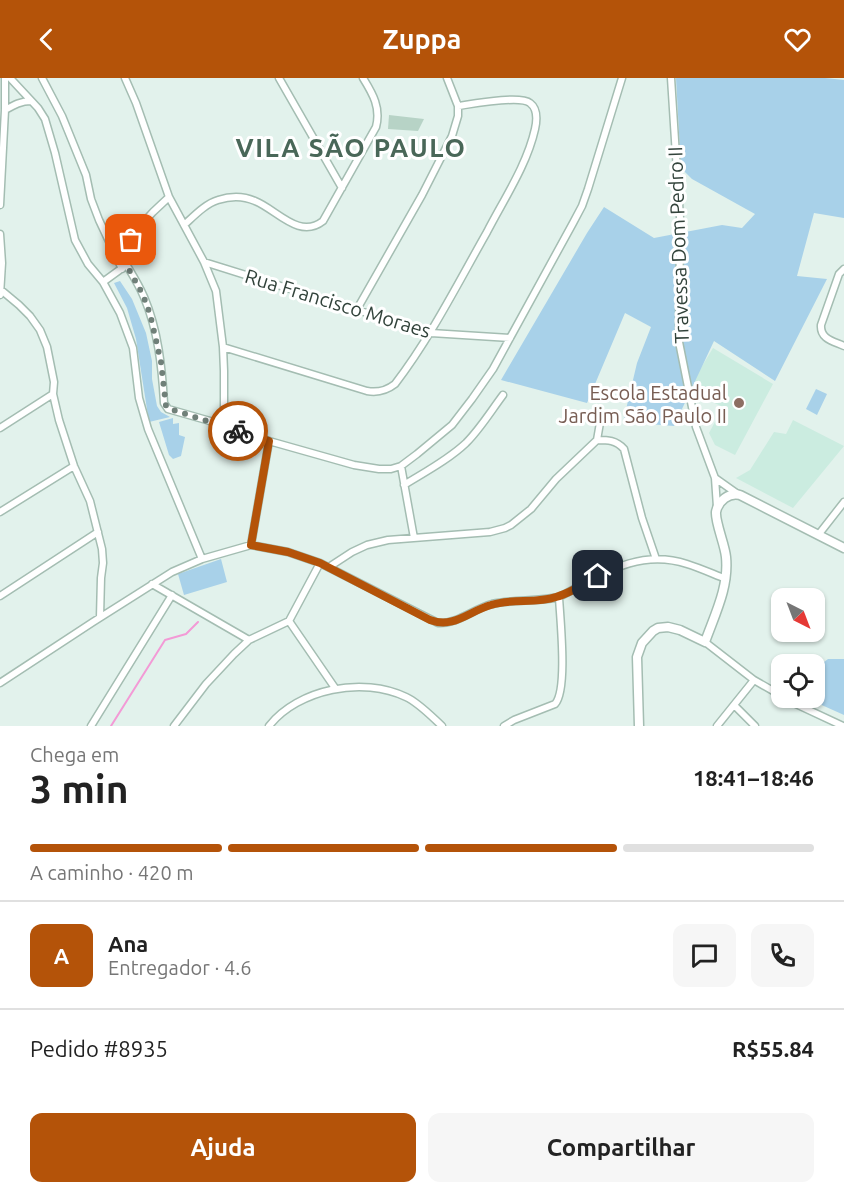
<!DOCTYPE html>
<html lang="pt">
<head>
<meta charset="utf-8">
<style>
	:root { --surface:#fff; --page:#f6f6f6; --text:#222; --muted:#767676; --line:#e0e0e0; --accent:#b45309 }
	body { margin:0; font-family:Ubuntu,sans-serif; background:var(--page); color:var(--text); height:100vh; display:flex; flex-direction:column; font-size:22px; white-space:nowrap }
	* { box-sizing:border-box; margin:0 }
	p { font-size:20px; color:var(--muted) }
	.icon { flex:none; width:33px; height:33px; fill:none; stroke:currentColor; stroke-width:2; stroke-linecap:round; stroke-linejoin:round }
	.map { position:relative; height:648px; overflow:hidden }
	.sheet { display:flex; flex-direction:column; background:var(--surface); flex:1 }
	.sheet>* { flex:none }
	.needle { width:39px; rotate:138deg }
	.fabs { position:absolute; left:771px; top:510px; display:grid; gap:12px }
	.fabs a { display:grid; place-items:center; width:54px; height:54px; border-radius:12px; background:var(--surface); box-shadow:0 2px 4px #0004; font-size:30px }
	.pin { position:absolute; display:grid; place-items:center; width:51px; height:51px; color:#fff; margin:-26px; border-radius:12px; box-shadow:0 3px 9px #0006 }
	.courier { position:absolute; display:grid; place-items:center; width:60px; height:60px; margin:-30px; border:4px solid #b45309; border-radius:50%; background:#fff; color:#222; box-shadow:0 2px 8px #0007 }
	.headline em { font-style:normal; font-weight:700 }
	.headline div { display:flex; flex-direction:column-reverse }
	.headline { display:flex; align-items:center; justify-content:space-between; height:102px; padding:0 30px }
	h1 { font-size:39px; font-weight:700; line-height:45px }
	.bar { display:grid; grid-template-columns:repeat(4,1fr); gap:9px 6px; align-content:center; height:72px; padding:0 30px }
	.bar i { height:8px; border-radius:4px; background:var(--line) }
	.bar .selected { background:var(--accent) }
	.bar p { grid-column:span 4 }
	.line { display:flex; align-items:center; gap:15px; padding:0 30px; border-top:2px solid var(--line) }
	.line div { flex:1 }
	.round { display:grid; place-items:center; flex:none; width:63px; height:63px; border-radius:12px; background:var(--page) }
	.action { display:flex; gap:12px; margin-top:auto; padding:12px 30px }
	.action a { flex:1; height:69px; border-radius:12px; background:var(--accent); color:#fff; font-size:24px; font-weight:700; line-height:69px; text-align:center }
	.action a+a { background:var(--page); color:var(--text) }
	header { display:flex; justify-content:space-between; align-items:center; height:78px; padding:0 30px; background:var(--accent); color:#fff; font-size:27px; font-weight:700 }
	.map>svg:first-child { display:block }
	.education { fill:#cbece0 }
	.green { fill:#a8d1e9 }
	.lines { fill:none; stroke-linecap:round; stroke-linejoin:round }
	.stream { stroke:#f39ad6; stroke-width:2 }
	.building { fill:#b7d3c6 }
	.minor-casing { stroke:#a4bdb2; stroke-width:9 }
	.tertiary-casing { stroke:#a4bdb2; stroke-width:11 }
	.minor { stroke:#fff; stroke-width:6 }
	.tertiary { stroke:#fff; stroke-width:8 }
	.done { stroke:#708079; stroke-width:6; stroke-dasharray:0 10.8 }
	.route { stroke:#b45309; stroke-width:8 }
	.education-dot { fill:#8d6e63; stroke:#fff; stroke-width:2 }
	.labels { text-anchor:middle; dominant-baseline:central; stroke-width:6; stroke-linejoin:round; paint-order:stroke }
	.street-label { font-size:20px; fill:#32433b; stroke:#fff }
	.education-label { font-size:20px; fill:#785e54; stroke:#fff; text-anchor:end }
	.district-label { font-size:26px; font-weight:bold; letter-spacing:1.5px; fill:#496758; stroke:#fff }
</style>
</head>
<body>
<header><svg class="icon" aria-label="back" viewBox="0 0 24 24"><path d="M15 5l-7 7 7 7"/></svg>Zuppa<svg class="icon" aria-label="heart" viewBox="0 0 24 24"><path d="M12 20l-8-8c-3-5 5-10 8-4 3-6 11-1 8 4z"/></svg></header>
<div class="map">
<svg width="844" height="648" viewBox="0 0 844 648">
	<rect width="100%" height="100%" fill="#e2f2ec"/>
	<path class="education" d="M 713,270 L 773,306 L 735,377 L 715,367 L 709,355 L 723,329 L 706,321 L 710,314 L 693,303 Z
		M 793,342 L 844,368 L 793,430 L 736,400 L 750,392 L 774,354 L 786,356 Z"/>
	<path class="green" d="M 676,0 L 825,0 L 844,2 L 844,140 L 814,135 L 797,198 L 827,201 L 775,303 L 714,263 L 674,348 L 623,344 L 637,285 L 651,249 L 625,235 L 587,325 L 501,302 L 587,155 L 604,129 L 654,160 L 722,147 L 742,150 L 755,136 L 692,101 L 681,90 Z
		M 120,203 L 132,221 L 146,255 L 152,283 L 152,301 L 157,328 L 161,334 L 170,339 L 149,344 L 136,261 L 127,230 L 114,205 Z
		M 816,311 L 827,316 L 817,337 L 806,331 Z
		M 173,340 L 173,346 L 179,345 L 179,357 L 185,359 L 181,378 L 173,381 L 169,377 L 159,344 Z
		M 221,481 L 227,504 L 184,517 L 178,496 Z
		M 828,581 L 844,581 L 844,637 L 806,620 L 814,620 L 815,591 Z"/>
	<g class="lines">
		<path class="stream" d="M 111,648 L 165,562 L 186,556 L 198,544"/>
	</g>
	<path class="building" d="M 389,37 L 424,41 L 418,53 L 388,51 Z"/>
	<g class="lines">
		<g class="minor-casing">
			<path id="minor" d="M 10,0 L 38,30 L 45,41 L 55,75 L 75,162 L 88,186 L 103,204 L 120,235 L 133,270 L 139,320 L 148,351 L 202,481
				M 42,0 L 62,38 L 86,97 L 91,121 L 99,142 L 122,191
				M 125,0 L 136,25 L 169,119 L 204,184 L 216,213 L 223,269 L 224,293 L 224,347
				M 279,0 L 342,110
				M 671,0 L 680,140 L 679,264 L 696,349 L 715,400 L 717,429
				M 5,32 C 14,27 21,23 31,23
				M 0,127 L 5,32 L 5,0
				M 184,147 C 194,138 205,126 218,122 C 230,118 244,118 255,123 C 276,131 299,162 323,143 L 376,49 C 381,30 373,16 363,0
				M 0,156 L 2,185 L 0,217
				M 204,184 L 431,255 L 510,260
				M 126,186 C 132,196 139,207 144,219 C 158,252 162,289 164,325 L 168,331 L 224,347 L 269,363 L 354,387 L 379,391 L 391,391 L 401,388 L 417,376 L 452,347 L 472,321 L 493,291 L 573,145 L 582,128 L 588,111 L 622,0
				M 844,191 L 839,196 L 821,247 C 820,261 833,263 844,268
				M 103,204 L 125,188 L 131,162 L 141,147 L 153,134 L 169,119
				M 1,212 L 19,227 L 30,238 L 40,252 L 47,269 L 54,304 L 53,316 L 59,342 L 74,388 L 90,423 L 102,471 L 103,485 L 101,500 L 100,539
				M 356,233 L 422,117 L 452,58 L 458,38 L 458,28 L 447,0
				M 223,269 L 367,313 C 378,315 386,313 395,306 C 431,259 458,205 487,154 C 504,121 527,87 535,51 C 537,42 538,31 530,25 C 520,17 472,26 458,28
				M 0,350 L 53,316
				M 597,362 C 608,362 616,362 624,371 L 642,440 L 656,481
				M 401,388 L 414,460
				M 715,400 L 739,417
				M 404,407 C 425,394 448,382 466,365 C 480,351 491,333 503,317
				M 0,434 L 74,388
				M 819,456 L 844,424
				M 251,467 L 269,363
				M 329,489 L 352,474 L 367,467 L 388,462 L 490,454 L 505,450 L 511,447 L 531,431 L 556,401 L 597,362 L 601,339
				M 152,506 L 249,562
				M 0,518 L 98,454
				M 289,543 L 335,610
				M 705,564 L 754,602 L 782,618
				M 0,605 L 93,544 L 172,494 L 202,481 L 251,467 L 288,474 L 320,485 L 438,545 C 458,546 473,531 492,526 C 514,521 537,524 559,519 C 600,498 637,470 687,486 C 700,490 713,496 726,501
				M 783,620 L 843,648
				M 734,627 L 755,648
				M 91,648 L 172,517
				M 174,648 L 206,606 L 234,576 L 249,562 L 289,543 L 320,485
				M 269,648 C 298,611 363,598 406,619 C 419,625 431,638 442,648
				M 504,648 L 514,642 L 555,626 C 568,612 560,540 559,519
				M 717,648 L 754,602"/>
		</g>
		<g class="tertiary-casing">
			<path id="tertiary" d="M 639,648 L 637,579 L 642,565 L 653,553 L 658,550 L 668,549 L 680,552 L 705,564 C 715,536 729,509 726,479 C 725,467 715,444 716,434 C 718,423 729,414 740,417 L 844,470"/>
		</g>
		<use href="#minor" class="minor"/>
		<use href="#tertiary" class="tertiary"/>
	</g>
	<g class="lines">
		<path class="done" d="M 131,162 L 126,186 L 143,217 L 150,236 L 161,284 L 166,328 L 170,331 L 238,353"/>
		<path class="route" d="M 238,353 L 269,363 L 251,467 L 288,474 L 320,485 L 430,542 C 454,551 469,533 491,527 C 512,520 535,526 556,519 C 570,515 585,506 598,498"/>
	</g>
	<circle class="education-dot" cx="739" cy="325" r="6"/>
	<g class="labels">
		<g class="street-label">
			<text transform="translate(678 167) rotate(-92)">Travessa Dom Pedro II</text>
			<text transform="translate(338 225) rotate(17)">Rua Francisco Moraes</text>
		</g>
		<g class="education-label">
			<text x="727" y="314">Escola Estadual<tspan x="727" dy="23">Jardim São Paulo II</tspan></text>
		</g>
		<g class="district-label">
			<text x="351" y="69">VILA SÃO PAULO</text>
		</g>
	</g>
</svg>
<div class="fabs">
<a><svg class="needle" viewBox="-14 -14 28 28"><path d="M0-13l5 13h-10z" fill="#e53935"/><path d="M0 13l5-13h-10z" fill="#767676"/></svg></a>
<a><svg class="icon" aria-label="locate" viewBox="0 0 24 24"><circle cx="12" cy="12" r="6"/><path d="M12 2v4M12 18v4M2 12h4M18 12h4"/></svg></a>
</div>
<div class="pin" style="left:131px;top:162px;background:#ea580c"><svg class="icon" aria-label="bag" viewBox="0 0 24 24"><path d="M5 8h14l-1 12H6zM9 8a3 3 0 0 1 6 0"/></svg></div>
<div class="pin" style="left:598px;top:498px;background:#1f2937"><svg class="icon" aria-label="home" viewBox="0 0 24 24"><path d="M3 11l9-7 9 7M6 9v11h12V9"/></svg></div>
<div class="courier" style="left:238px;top:353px"><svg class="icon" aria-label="bike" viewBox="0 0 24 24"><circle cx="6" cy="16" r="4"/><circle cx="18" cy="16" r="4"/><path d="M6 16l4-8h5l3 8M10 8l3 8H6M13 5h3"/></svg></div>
</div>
<section class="sheet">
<div class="headline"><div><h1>3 min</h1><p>Chega em</p></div><em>18:41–18:46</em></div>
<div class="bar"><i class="selected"></i><i class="selected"></i><i class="selected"></i><i></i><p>A caminho · 420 m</p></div>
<div class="line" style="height:108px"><b class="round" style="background:var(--accent);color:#fff">A</b><div><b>Ana</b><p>Entregador · 4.6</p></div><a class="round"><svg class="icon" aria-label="chat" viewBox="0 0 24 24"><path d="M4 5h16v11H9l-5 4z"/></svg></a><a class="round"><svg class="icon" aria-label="phone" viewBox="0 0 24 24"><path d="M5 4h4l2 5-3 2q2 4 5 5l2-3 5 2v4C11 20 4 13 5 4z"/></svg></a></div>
<div class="line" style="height:78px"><div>Pedido #8935</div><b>R$55.84</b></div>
<div class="action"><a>Ajuda</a><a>Compartilhar</a></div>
</section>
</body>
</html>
